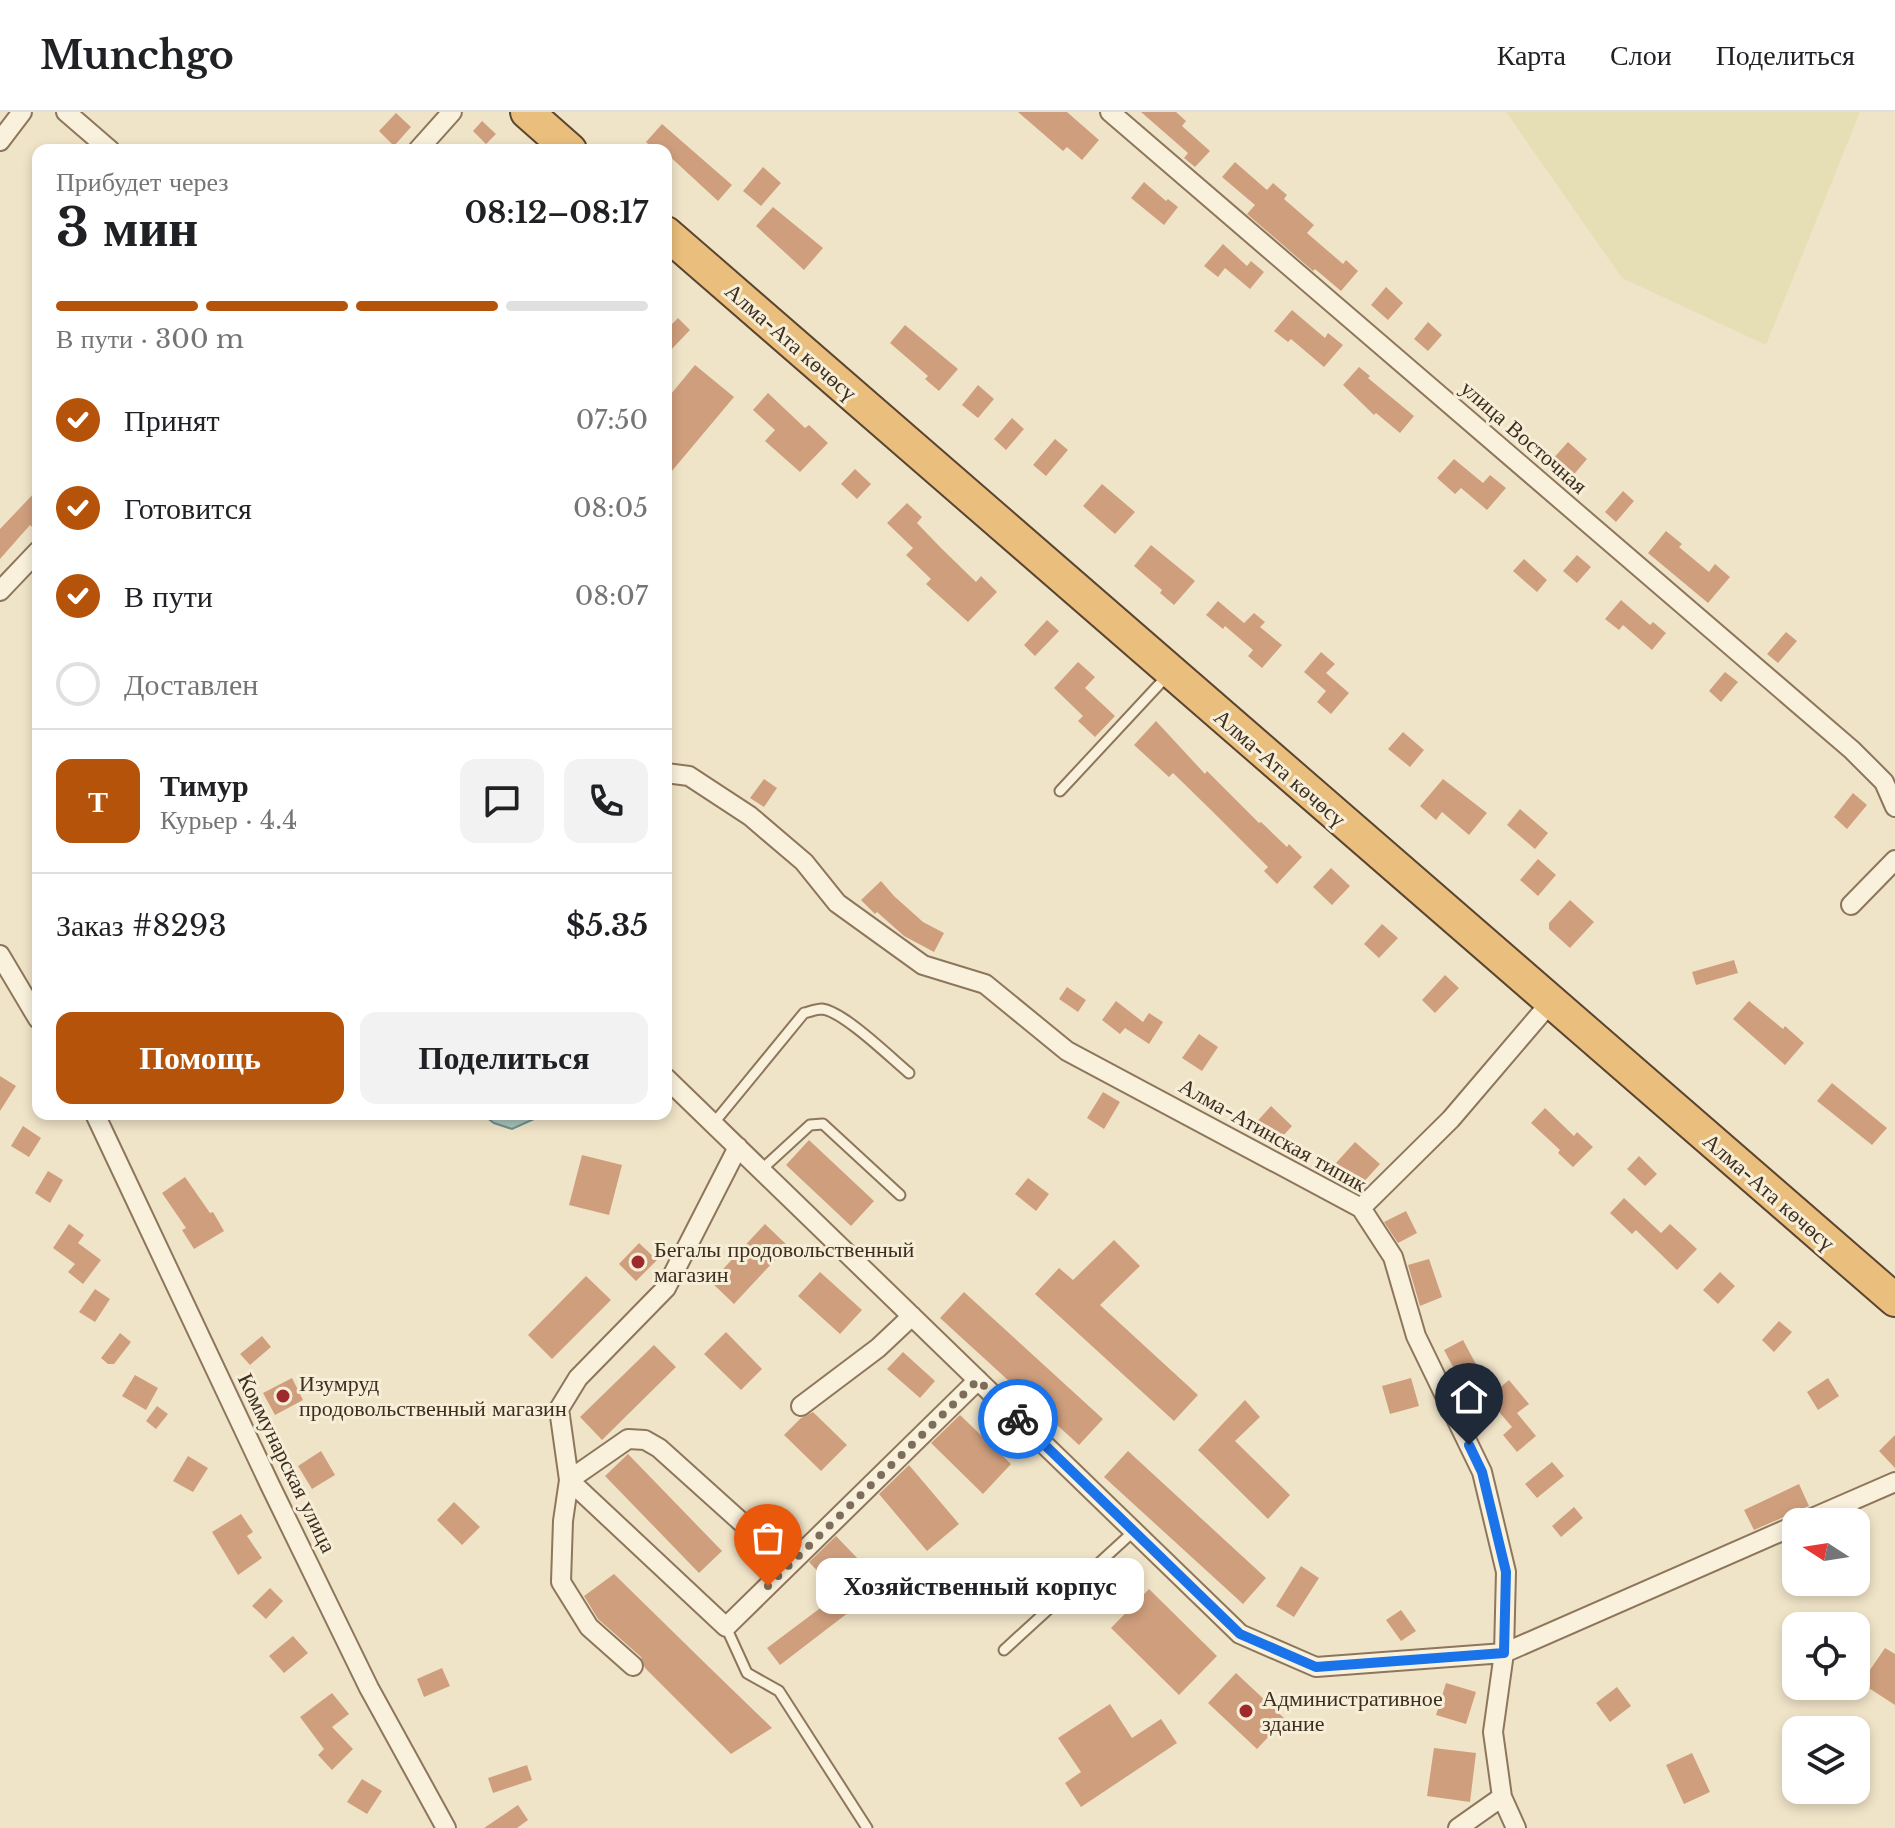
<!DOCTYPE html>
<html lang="ru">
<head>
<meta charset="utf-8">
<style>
	:root { --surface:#fff; --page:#f2f2f2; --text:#202124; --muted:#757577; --line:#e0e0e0; --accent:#b45309 }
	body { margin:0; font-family:"Libre Baskerville",serif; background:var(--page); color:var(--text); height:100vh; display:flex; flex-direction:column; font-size:30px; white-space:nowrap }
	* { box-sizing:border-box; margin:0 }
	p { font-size:26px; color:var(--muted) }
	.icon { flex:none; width:44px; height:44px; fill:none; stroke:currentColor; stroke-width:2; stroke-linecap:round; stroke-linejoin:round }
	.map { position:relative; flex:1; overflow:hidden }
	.panel { position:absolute; left:32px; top:32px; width:640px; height:976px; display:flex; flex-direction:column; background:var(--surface); border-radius:16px; box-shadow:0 4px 12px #0003 }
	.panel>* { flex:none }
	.needle { width:52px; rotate:282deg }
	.fabs { position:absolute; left:1782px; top:1396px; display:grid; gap:16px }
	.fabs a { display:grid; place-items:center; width:88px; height:88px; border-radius:16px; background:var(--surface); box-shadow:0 4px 12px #0003; font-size:40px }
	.pin { position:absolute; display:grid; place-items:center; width:68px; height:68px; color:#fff; margin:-82px -34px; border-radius:50% 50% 50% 0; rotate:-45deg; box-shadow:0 0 8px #0007 }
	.pin .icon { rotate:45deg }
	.courier { position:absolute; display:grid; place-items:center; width:80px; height:80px; margin:-40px; border:6px solid #1a73e8; border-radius:50%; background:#fff; color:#222; box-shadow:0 2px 10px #0007 }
	.bubble { position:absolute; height:56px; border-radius:16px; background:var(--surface); box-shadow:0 4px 12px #0003; font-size:26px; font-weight:700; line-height:56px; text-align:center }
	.overview em { font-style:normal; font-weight:700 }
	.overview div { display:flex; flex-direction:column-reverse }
	.overview { display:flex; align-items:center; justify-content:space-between; height:136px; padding:0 24px }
	h1 { font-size:52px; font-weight:700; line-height:60px }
	.bar { display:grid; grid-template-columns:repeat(4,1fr); gap:12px 8px; align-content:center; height:96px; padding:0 24px }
	.bar i { height:10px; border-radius:6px; background:var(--line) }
	.bar .active { background:var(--accent) }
	.bar p { grid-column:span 4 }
	.line { display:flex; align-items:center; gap:20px; padding:0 24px; border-top:2px solid var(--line) }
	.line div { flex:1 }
	.round { display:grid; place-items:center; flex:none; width:84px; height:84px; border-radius:16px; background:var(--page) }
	ol { padding:0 24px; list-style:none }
	li { display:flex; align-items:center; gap:24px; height:88px }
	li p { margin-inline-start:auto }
	li .icon { padding:8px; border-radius:50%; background:var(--accent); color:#fff; stroke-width:4 }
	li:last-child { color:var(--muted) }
	li i { width:44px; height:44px; border:4px solid var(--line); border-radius:50% }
	.button { display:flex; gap:16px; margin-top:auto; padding:16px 24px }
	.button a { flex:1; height:92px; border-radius:16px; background:var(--accent); color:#fff; font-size:32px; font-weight:700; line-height:92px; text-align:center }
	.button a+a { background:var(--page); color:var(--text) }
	header { display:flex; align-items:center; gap:48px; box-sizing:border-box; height:112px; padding:0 40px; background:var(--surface); border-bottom:2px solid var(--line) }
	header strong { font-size:38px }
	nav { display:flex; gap:44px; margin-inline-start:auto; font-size:28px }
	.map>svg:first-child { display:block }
	.farmland { fill:#e6deb5 }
	.water { fill:#a9c4bc; stroke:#6f938a; stroke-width:2 }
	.building { fill:#cf9f7d }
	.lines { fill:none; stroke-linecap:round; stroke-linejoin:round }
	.service-casing { stroke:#8d765c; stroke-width:13 }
	.minor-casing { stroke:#8d765c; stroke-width:22 }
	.trunk-casing { stroke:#5b4430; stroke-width:36 }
	.service { stroke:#faf1dc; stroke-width:9 }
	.minor { stroke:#faf1dc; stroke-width:18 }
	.trunk { stroke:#eabe7c; stroke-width:32 }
	.done { stroke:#7c6e5b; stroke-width:8; stroke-dasharray:0 14.4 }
	.route { stroke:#1a73e8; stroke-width:10 }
	.poi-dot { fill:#9e2a2b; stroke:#f7eed8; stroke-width:3 }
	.labels { text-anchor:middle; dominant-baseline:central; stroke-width:6; stroke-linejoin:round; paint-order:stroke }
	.street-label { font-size:22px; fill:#3d2e20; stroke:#f7eed8 }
	.poi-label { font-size:22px; fill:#3d2e20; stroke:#f7eed8; text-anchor:start }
</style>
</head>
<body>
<header>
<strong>Munchgo</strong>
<nav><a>Карта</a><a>Слои</a><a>Поделиться</a></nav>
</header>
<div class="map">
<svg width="1895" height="1716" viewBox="0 0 1895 1716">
	<rect width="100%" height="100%" fill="#f0e4c8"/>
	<path class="farmland" d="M 1506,0 L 1860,0 L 1766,233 L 1622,166 Z"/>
	<path class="water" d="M 482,1002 L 545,1002 L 512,1017 L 494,1011 Z"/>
	<path class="building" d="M 1018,0 L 1067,0 L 1099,28 L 1082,48 L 1067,35 L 1063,39 Z
		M 1141,0 L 1176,0 L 1186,9 L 1182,14 L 1210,39 L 1195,55 L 1184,46 L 1188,41 Z
		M 396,1 L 411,15 L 394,34 L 379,19 Z
		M 482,9 L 496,22 L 486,32 L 473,19 Z
		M 662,12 L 732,73 L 718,89 L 666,41 L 666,38 L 655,38 L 646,30 Z
		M 1235,50 L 1267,78 L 1273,71 L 1287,83 L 1284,87 L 1314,113 L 1307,121 L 1343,152 L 1346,148 L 1358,159 L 1341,179 L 1315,157 L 1313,159 L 1247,102 L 1255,93 L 1222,65 Z
		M 763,55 L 781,71 L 761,94 L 743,79 Z
		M 1144,70 L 1166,89 L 1168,87 L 1178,95 L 1164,113 L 1131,86 Z
		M 773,95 L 823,136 L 804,158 L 756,114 Z
		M 1223,132 L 1247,154 L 1251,149 L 1264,160 L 1250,177 L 1225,156 L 1218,165 L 1204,154 Z
		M 1386,175 L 1403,191 L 1388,208 L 1371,193 Z
		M 1292,198 L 1325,226 L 1328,221 L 1343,233 L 1324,255 L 1291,227 L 1288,230 L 1274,219 Z
		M 678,206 L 690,218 L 666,243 L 666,218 Z
		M 1428,210 L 1442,223 L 1428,239 L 1414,227 Z
		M 905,213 L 958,257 L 939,279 L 925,267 L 928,264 L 890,231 Z
		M 695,253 L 734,285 L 666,366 L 666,288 Z
		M 1359,255 L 1370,264 L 1368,266 L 1414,304 L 1400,321 L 1376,301 L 1374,303 L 1343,273 Z
		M 978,273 L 994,287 L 978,306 L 962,293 Z
		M 768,281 L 805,316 L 809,313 L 828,331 L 800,360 L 765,329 L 775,318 L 753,298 Z
		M 1012,306 L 1024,317 L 1006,338 L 994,327 Z
		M 1055,327 L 1068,338 L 1046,364 L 1033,353 Z
		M 1568,330 L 1587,347 L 1570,367 L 1550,350 Z
		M 1454,347 L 1483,371 L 1490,363 L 1506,376 L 1487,398 L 1461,376 L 1455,382 L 1437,366 Z
		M 855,357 L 871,372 L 857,387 L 841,372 Z
		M 1102,372 L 1135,400 L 1115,422 L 1083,394 Z
		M 38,377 L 38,421 L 30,413 L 0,447 L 0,417 Z
		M 1623,379 L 1634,389 L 1616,410 L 1605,400 Z
		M 907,391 L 922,405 L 917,411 L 941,436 L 976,470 L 981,464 L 997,480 L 968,510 L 926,472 L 931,467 L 906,443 L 913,436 L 887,411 Z
		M 1666,419 L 1682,432 L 1679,435 L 1709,460 L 1715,452 L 1730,465 L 1708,491 L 1648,441 Z
		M 1151,433 L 1195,469 L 1174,493 L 1160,481 L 1162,478 L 1134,454 Z
		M 1577,443 L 1591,455 L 1577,471 L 1563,459 Z
		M 1524,447 L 1547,468 L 1537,480 L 1513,459 Z
		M 1621,488 L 1650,513 L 1653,510 L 1666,521 L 1652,538 L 1623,513 L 1619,518 L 1605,507 Z
		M 1218,489 L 1244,511 L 1254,501 L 1265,510 L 1260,515 L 1282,533 L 1262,556 L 1248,544 L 1253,538 L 1225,514 L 1223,517 L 1206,503 Z
		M 1047,508 L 1059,519 L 1035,544 L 1024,533 Z
		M 1786,520 L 1797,529 L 1778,551 L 1767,542 Z
		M 1321,540 L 1335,552 L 1326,561 L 1349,581 L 1331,602 L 1317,590 L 1326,579 L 1304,560 Z
		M 1078,550 L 1095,565 L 1085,576 L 1115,604 L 1095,625 L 1078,609 L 1083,604 L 1054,576 Z
		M 1725,560 L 1738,570 L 1721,590 L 1709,579 Z
		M 1156,609 L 1205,662 L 1207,659 L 1259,711 L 1261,710 L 1287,735 L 1289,732 L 1302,745 L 1277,772 L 1264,759 L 1268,755 L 1212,699 L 1173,661 L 1169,665 L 1134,633 Z
		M 1403,620 L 1424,638 L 1410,655 L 1388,637 Z
		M 764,667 L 777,676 L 764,695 L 750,686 Z
		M 1443,667 L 1487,701 L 1469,723 L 1442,700 L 1436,708 L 1420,694 Z
		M 1853,681 L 1867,693 L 1847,717 L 1834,705 Z
		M 1520,697 L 1548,721 L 1535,737 L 1507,713 Z
		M 1538,747 L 1556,763 L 1538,784 L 1520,768 Z
		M 1331,756 L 1350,774 L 1332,793 L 1313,775 Z
		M 881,769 L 894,784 L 923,810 L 944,821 L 934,840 L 904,824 L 877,800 L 875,802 L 861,788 Z
		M 1570,788 L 1594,810 L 1570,836 L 1549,817 L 1549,811 Z
		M 1382,812 L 1398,826 L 1379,846 L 1364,832 Z
		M 1734,848 L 1738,861 L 1696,873 L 1692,860 Z
		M 1445,863 L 1459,876 L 1435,901 L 1422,888 Z
		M 1067,875 L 1086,888 L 1078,900 L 1059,887 Z
		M 1116,889 L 1143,910 L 1149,901 L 1163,910 L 1149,932 L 1125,916 L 1120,922 L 1102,908 Z
		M 1749,889 L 1783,917 L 1785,914 L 1804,931 L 1785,953 L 1733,907 Z
		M 1199,922 L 1218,935 L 1202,959 L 1182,946 Z
		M 0,964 L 16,974 L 0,999 Z
		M 1832,971 L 1887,1016 L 1872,1033 L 1817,989 Z
		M 1103,980 L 1120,990 L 1104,1017 L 1087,1006 Z
		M 1271,994 L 1292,1014 L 1274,1034 L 1252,1015 Z
		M 1545,996 L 1574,1024 L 1577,1020 L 1593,1035 L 1573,1055 L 1558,1041 L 1560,1038 L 1531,1011 Z
		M 23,1014 L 41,1026 L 29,1045 L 11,1034 Z
		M 809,1028 L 874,1089 L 851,1114 L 786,1053 Z
		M 1355,1030 L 1380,1052 L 1361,1073 L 1336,1051 Z
		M 582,1043 L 622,1053 L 609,1103 L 569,1093 Z
		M 1639,1044 L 1657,1062 L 1645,1074 L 1627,1057 Z
		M 48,1059 L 63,1068 L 50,1091 L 35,1081 Z
		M 185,1065 L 210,1101 L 213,1100 L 224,1119 L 194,1137 L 182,1118 L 186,1116 L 162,1081 Z
		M 1028,1066 L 1049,1082 L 1036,1099 L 1015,1082 Z
		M 1624,1086 L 1661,1121 L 1670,1112 L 1697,1137 L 1677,1158 L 1636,1118 L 1632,1122 L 1610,1101 Z
		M 1406,1099 L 1417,1121 L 1398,1131 L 1384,1110 Z
		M 69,1112 L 84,1123 L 78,1131 L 101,1148 L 83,1172 L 68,1160 L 75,1152 L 53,1136 Z
		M 765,1112 L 788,1134 L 734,1192 L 711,1170 Z
		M 1114,1128 L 1140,1154 L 1100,1193 L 1198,1283 L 1174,1309 L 1035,1182 L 1059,1156 L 1073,1168 Z
		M 639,1131 L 657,1148 L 636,1169 L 619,1152 Z
		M 1429,1147 L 1442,1185 L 1420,1194 L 1408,1153 Z
		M 820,1160 L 862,1198 L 840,1222 L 798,1184 Z
		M 1720,1160 L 1735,1174 L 1718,1192 L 1703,1178 Z
		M 586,1164 L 611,1188 L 552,1247 L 528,1223 Z
		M 95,1177 L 110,1187 L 95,1210 L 79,1200 Z
		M 964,1180 L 1103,1307 L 1079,1333 L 940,1206 Z
		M 1779,1209 L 1792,1220 L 1774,1240 L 1762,1228 Z
		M 726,1220 L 762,1257 L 741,1278 L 704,1242 Z
		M 120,1221 L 131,1230 L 114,1252 L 108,1252 L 101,1246 Z
		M 262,1224 L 271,1235 L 250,1253 L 240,1242 Z
		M 1463,1228 L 1478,1256 L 1459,1266 L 1444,1238 Z
		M 654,1233 L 676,1255 L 602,1328 L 580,1305 Z
		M 903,1240 L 935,1269 L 920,1286 L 887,1257 Z
		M 135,1263 L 158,1276 L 146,1298 L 122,1284 Z
		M 292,1266 L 303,1288 L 275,1303 L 263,1281 Z
		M 1411,1266 L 1419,1294 L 1390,1302 L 1382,1274 Z
		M 1828,1266 L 1839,1284 L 1818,1298 L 1807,1280 Z
		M 1509,1268 L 1529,1292 L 1517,1301 L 1536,1324 L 1517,1340 L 1503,1323 L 1512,1315 L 1487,1286 Z
		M 1245,1288 L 1260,1305 L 1235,1329 L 1290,1383 L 1268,1407 L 1198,1338 Z
		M 157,1294 L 168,1302 L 156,1317 L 146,1309 Z
		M 813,1300 L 847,1333 L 821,1359 L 784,1323 L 801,1306 Z
		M 960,1303 L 1011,1352 L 983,1382 L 931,1331 Z
		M 1895,1323 L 1895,1356 L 1879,1339 Z
		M 321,1339 L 335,1363 L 312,1377 L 298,1354 Z
		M 1128,1339 L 1266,1466 L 1243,1492 L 1104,1365 Z
		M 628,1342 L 722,1439 L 699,1461 L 605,1364 Z
		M 188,1344 L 208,1356 L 193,1380 L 173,1369 Z
		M 1552,1350 L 1564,1364 L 1537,1386 L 1525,1372 Z
		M 909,1353 L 959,1412 L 927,1439 L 879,1382 Z
		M 1799,1372 L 1809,1394 L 1754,1418 L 1744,1398 Z
		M 454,1390 L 480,1415 L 462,1433 L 437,1408 Z
		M 1574,1395 L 1583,1406 L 1561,1425 L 1552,1414 Z
		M 241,1402 L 253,1420 L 247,1424 L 262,1446 L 238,1463 L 212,1420 Z
		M 836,1424 L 886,1476 L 858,1502 L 853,1497 L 780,1553 L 767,1536 L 839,1482 L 809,1450 Z
		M 1301,1454 L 1319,1466 L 1294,1505 L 1276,1494 Z
		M 614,1462 L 710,1556 L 772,1616 L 731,1642 L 645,1556 L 641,1545 L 598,1507 L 584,1484 Z
		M 270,1476 L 283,1489 L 266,1507 L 252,1494 Z
		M 1149,1477 L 1217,1544 L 1179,1583 L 1111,1516 Z
		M 1401,1498 L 1416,1519 L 1401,1529 L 1386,1508 Z
		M 293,1524 L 308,1541 L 284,1561 L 269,1544 Z
		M 1885,1536 L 1895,1542 L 1895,1593 L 1861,1571 Z
		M 442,1556 L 450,1574 L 424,1585 L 417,1567 Z
		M 1236,1561 L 1285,1607 L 1257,1637 L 1208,1591 Z
		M 1446,1571 L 1476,1580 L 1466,1612 L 1436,1603 Z
		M 1617,1575 L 1631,1594 L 1610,1610 L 1596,1591 Z
		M 332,1581 L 349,1602 L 332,1615 L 353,1637 L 332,1658 L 318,1643 L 324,1637 L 300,1605 Z
		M 1110,1592 L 1132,1626 L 1161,1607 L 1177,1631 L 1081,1695 L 1065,1671 L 1081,1660 L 1058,1626 Z
		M 1434,1636 L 1476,1641 L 1470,1690 L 1427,1684 Z
		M 1692,1641 L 1710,1680 L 1684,1692 L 1666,1653 Z
		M 527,1653 L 532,1668 L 493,1681 L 488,1666 Z
		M 362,1667 L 382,1679 L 367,1702 L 347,1690 Z
		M 518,1693 L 528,1708 L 517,1716 L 484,1716 Z"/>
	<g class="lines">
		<g class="service-casing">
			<path id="service" d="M 1060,679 L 1167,564
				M 713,1012 L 804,901 C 809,900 816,897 822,897 C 843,899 891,946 909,961
				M 761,1058 L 810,1013 L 823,1012 L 900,1083
				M 726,1515 L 747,1561 L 779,1579 L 867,1716
				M 1004,1538 L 1134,1419"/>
		</g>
		<g class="minor-casing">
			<path id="minor" d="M 66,0 L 110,38
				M 1110,0 L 1852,638 L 1884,670 L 1895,695
				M 0,29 L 22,0
				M 418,38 L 452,0
				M 0,479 L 38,439
				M 666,661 L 689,664 L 750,704 L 804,750 L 837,791 L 923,853 L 985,872 L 1067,939 L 1361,1096 L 1393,1145 L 1416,1224 L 1482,1360 L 1506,1460 L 1504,1541 L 1493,1620 L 1502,1685 L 1516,1716
				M 1851,793 L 1895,748
				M 0,843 L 38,907
				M 666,966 L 1240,1522 L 1316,1555 L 1504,1541 L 1796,1413
				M 95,1002 L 270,1373 L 369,1576 L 446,1716
				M 738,1035 L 666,1176 L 578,1266 L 559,1297 L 569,1368 L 726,1515 L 978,1268
				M 1361,1096 L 1451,1007 L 1550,891
				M 801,1294 L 878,1236 L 912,1204
				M 1803,1410 L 1895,1370
				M 633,1554 L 589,1515 L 561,1470 L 563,1409 L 569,1368 L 628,1327 L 645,1328 L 659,1336 L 789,1453
				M 1458,1716 L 1502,1685"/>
		</g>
		<g class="trunk-casing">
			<path id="trunk" d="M 527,0 L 570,38
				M 666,121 L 1895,1188"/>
		</g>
		<use href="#service" class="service"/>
		<use href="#minor" class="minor"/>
		<use href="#trunk" class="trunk"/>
	</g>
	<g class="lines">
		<path class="done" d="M 768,1474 L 978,1268 L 1018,1307"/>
		<path class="route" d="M 1018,1307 L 1240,1522 L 1316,1555 L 1504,1541 L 1506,1460 L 1482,1360 L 1469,1333"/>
	</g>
	<g class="poi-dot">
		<circle cx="638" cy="1150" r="8"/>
		<circle cx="283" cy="1284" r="8"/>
		<circle cx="1246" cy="1599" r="8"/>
	</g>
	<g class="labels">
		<g class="street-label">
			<text transform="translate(791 230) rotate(41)">Алма-Ата көчөсү</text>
			<text transform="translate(1524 325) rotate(41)">улица Восточная</text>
			<text transform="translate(1280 656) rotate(41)">Алма-Ата көчөсү</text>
			<text transform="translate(1273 1023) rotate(29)">Алма-Атинская типик</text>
			<text transform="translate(1769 1080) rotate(41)">Алма-Ата көчөсү</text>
			<text transform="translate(287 1351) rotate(64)">Коммунарская улица</text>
		</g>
		<g class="poi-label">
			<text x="654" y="1137">Бегалы продовольственный<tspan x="654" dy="25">магазин</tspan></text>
			<text x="299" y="1271">Изумруд<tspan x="299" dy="25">продовольственный магазин</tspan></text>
			<text x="1262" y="1586">Административное<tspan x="1262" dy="25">здание</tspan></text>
		</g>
	</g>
</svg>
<div class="fabs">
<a><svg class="needle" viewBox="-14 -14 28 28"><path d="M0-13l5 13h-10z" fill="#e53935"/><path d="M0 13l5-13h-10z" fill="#757577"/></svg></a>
<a><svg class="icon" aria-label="locate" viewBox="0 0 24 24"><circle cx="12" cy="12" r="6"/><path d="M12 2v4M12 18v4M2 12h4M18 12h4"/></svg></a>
<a><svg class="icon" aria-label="layers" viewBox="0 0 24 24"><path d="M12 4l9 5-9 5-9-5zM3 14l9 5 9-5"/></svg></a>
</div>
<div class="pin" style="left:768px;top:1474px;background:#ea580c"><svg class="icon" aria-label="bag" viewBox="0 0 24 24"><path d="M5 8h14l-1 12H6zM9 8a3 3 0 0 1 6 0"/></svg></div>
<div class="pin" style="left:1469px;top:1333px;background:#1f2937"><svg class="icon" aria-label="home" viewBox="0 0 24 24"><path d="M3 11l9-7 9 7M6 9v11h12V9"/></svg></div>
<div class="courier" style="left:1018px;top:1307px"><svg class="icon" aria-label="bike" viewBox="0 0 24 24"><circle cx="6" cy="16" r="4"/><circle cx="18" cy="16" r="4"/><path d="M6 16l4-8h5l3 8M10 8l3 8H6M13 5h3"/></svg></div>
<div class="bubble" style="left:816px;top:1446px;width:328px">Хозяйственный корпус</div>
<section class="panel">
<div class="overview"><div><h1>3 мин</h1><p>Прибудет через</p></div><em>08:12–08:17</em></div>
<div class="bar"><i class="active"></i><i class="active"></i><i class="active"></i><i></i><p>В пути · 300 m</p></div>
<ol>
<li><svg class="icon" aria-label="check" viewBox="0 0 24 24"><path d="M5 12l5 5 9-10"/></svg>Принят<p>07:50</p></li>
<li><svg class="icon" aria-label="check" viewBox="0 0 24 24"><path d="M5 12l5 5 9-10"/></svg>Готовится<p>08:05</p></li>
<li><svg class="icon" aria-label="check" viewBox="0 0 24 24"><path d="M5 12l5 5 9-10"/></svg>В пути<p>08:07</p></li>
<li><i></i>Доставлен</li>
</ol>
<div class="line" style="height:144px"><b class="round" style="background:var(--accent);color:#fff">Т</b><div><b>Тимур</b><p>Курьер · 4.4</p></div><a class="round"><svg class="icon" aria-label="chat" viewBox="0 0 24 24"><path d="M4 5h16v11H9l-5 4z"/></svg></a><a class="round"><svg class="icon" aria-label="phone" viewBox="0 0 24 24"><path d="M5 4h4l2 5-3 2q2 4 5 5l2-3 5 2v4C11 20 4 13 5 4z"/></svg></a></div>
<div class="line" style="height:104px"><div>Заказ #8293</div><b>$5.35</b></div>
<div class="button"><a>Помощь</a><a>Поделиться</a></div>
</section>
</div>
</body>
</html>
